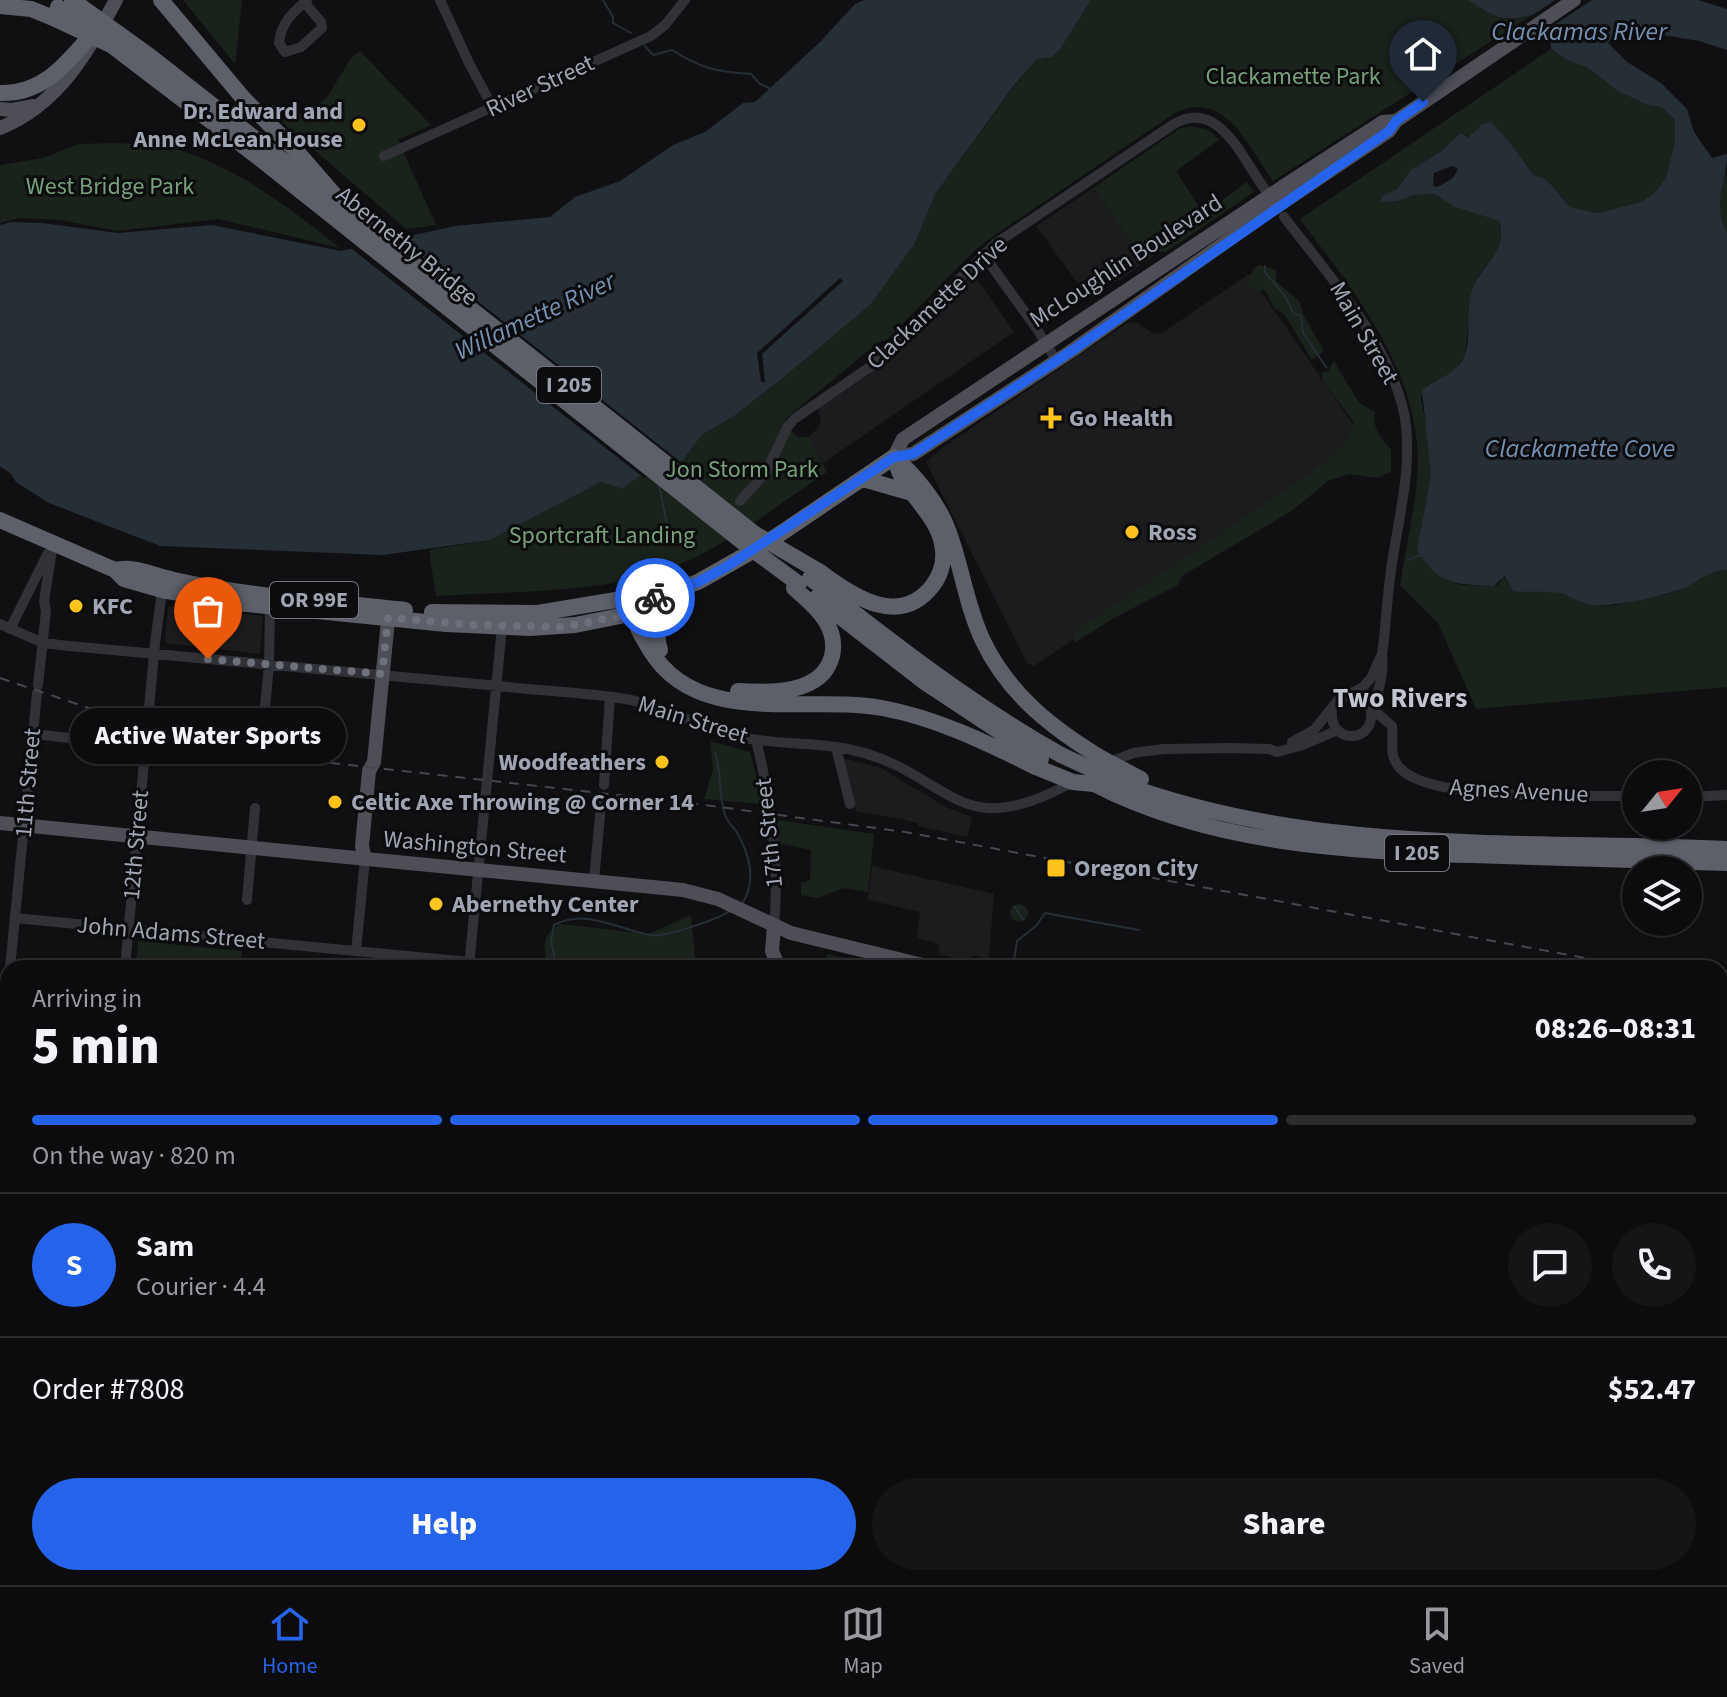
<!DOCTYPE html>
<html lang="en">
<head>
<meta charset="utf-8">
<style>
	:root { --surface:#0c0c0e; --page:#151517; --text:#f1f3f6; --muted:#9a9b9e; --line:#2c2c2e; --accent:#2563eb }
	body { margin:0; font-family:"Source Sans 3",sans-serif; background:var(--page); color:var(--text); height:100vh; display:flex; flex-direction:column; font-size:30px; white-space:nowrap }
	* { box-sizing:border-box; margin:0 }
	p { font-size:26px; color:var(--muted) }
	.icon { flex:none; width:44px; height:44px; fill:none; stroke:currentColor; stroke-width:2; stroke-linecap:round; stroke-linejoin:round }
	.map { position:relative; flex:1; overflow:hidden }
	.drawer { position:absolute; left:0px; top:960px; width:1728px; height:626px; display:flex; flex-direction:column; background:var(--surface); border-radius:24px 24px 0 0; box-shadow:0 2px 6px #0004,0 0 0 2px var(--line) }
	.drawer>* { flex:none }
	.needle { width:52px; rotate:60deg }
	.buttons { position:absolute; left:1622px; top:760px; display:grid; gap:16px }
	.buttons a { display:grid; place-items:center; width:80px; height:80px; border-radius:50%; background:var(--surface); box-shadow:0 2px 6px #0004,0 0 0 2px var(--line); font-size:40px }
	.pin { position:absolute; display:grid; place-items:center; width:68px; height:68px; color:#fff; margin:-82px -34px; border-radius:50% 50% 50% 0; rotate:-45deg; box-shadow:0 0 8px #0007 }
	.pin .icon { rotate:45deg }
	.courier { position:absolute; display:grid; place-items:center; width:80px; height:80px; margin:-40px; border:6px solid #2563eb; border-radius:50%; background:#fff; color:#222; box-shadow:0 2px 10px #0007 }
	.bubble { position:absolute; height:56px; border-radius:28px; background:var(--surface); box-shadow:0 2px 6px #0004,0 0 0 2px var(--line); font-size:26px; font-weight:800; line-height:56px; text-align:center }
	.headline em { font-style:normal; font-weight:800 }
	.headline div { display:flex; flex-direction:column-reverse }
	.headline { display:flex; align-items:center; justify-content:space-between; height:136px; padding:0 32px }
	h1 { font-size:52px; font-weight:800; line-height:60px }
	.bar { display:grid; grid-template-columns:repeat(4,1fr); gap:12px 8px; align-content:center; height:96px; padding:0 32px }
	.bar i { height:10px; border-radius:6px; background:var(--line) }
	.bar .current { background:var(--accent) }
	.bar p { grid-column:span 4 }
	.line { display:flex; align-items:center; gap:20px; padding:0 32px; border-top:2px solid var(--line) }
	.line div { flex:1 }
	.round { display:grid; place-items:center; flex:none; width:84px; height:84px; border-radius:42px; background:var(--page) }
	.primary-button { display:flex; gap:16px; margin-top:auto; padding:16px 32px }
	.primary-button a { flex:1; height:92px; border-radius:48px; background:var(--accent); color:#fff; font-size:32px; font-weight:800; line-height:92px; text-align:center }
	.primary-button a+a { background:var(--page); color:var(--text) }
	.menu { display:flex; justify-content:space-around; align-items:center; height:112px; border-top:2px solid var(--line); background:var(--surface); font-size:22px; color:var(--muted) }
	.menu a { display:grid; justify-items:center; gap:4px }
	.menu .current { color:var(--accent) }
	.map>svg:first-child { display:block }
	.built { fill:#1c1c1f }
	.green { fill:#1a221c }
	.water { fill:#262e36; fill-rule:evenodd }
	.pier { fill:#101012 }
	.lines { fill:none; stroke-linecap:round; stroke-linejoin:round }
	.stream { stroke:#262e36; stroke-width:2 }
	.minor { stroke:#313237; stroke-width:10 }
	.major { stroke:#4d4e56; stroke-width:14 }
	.highway { stroke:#5d5f69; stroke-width:16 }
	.rail { stroke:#46474e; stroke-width:2; stroke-dasharray:10 8; stroke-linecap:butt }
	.major-bridge { stroke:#4d4e56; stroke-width:14 }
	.highway-bridge { stroke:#5d5f69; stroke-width:16 }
	.done { stroke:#6e717b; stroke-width:8; stroke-dasharray:0 14.4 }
	.route { stroke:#2563eb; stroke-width:10 }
	.poi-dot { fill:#ffc31c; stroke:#0c0b0d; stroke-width:3 }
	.labels { text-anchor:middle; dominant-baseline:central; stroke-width:6; stroke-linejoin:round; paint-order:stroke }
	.shield { fill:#0c0b0d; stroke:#747782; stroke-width:2 }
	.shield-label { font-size:22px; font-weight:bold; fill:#a0a5b4 }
	.park-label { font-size:24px; fill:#76a17b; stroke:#0c0b0d }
	.street-label { font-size:24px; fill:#a0a5b4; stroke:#0c0b0d }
	.poi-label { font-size:24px; font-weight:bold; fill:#a0a5b4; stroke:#0c0b0d; text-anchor:start }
	.water-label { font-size:26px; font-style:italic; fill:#7491b2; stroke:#0c0b0d }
	.quarter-label { font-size:28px; font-weight:bold; fill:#c2c4d0; stroke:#0c0b0d }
</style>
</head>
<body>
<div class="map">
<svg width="1727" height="1585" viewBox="0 0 1727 1585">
	<rect width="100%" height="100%" fill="#101012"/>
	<path class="built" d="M 1093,188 L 1145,262 L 1120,280 L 1084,292 L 1036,226 Z
		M 1249,274 L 1366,443 L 1034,666 L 1027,663 L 926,462 L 942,448 L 1127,323 L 1136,322 L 1154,334 L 1162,333 Z
		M 972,276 L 977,279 L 1014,332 L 823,463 L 809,436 L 819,427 L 821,418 L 817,409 L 867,376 Z
		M 168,606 L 263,616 L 260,654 L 165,643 Z
		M 843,758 L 881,768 L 948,808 L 972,817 L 967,837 L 918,826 L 918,823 L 900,819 L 856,811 Z
		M 872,866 L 994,894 L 989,959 L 972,955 L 970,961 L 938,954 L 940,944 L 917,938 L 920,912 L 868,900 Z
		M 1720,1161 L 1727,1166 L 1727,1440 L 1720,1440 Z
		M 0,1295 L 8,1296 L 8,1570 L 0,1570 Z
		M 73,1578 L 340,1578 L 340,1585 L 72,1585 Z"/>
	<path class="green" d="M 183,0 L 242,0 L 235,64 Z
		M 1091,0 L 1468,0 C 1497,18 1497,22 1532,15 L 1273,181 C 1249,147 1224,88 1175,113 L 989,239 L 967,258 L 887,340 L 879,342 L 785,419 C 791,431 795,441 809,436 L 827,472 C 781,503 734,540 683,563 C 615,594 510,591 436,596 L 429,550 L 490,540 L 601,482 L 621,489 L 640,476 L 683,460 L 702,435 L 734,416 L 783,378 L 870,305 L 914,245 L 936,193 L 1012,89 L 1036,60 L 1052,57 L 1061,48 Z
		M 1551,49 L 1569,61 L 1587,67 L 1618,91 L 1647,105 L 1661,107 L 1675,120 L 1675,141 L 1666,178 L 1654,193 L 1641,202 L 1598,213 L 1570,207 L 1547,180 L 1534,175 L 1526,163 L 1461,133 L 1441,151 L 1411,170 L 1397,189 L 1383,196 L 1398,201 L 1413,195 L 1434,194 L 1455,207 L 1499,221 L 1502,241 L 1500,248 L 1478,275 L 1470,295 L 1471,314 L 1464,357 L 1455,371 L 1427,385 L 1421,398 L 1429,441 L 1431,474 L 1421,528 L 1426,563 C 1454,589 1461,586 1498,585 L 1503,576 L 1513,590 C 1529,592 1546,588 1562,594 C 1585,601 1595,610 1622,604 C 1632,602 1642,597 1652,595 C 1656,595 1660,596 1664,595 C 1687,591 1703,570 1727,570 L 1727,687 L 1476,709 L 1438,623 L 1400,585 C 1406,544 1418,500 1418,458 C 1416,366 1352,289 1300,219 Z
		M 360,51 L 431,125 L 398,140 L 436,225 L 406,229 L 276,117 L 277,114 L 301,114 L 303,120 L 327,97 L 352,57 Z
		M 1189,126 L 1209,130 L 1219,140 L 1176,171 L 1204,214 L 1247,182 L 1254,192 L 1166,252 L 1158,252 L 1145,262 L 1093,188 L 1179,129 Z
		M 79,144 C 108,143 137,142 165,147 C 229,160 291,209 340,248 L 218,219 L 118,231 L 59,220 L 19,218 L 0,223 L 0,165 L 43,158 Z
		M 1727,171 L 1727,232 C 1716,211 1717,192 1727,171 Z
		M 1260,265 L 1276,270 L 1276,281 L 1300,302 L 1303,314 L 1324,351 L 1312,360 L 1284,314 L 1274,308 L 1265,290 L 1252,291 L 1247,282 L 1254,268 Z
		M 1334,361 L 1359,403 L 1375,412 C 1372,428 1381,439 1391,449 L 1391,472 L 1377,478 L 1349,474 L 1328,481 L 1293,510 L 1182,576 L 1178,585 L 1114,618 L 1074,643 L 1074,635 L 1080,628 L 1312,472 C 1330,457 1350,446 1354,422 L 1322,380 L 1322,373 L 1328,371 Z
		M 710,741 L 750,752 L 763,804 L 704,799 L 713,769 Z
		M 777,820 L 874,834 L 868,892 L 843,888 L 818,898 L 801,895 L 801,883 L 810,880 L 811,850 L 777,843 Z
		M1010 913a9 9 0 1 1 18 0a9 9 0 1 1-18 0Z
		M 691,915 L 696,968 L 548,968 C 544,948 540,935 560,924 L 649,934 Z
		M 138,941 L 242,951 L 240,968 L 136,968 Z
		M 827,954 L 892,968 L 824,968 Z
		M 1720,994 L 1727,996 L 1727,1071 L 1720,1077 Z
		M 168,1578 L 292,1578 L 292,1585 L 168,1585 Z"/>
	<path class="water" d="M 864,0 L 1091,0 L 1061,48 L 1052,57 L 1036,60 L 1012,88 L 936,193 L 914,245 L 870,305 L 783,378 L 734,416 L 702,435 L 683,460 L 640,476 L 622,489 L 601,482 L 490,540 L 383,555 L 160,546 L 49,503 L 16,482 L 11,474 L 0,466 L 0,225 L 11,222 L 42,223 L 118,233 L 212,225 L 341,251 L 455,226 L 550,217 L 575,197 L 620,181 L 673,145 L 705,132 L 743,103 L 755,102 L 820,42 L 855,4 Z
		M 1468,0 L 1698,0 L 1727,9 L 1727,50 L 1699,41 L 1640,31 L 1613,36 L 1608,43 L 1627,62 L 1661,83 L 1687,109 L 1694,132 L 1712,158 L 1727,154 C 1727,185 1711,200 1727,232 L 1727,570 C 1711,570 1701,579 1688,586 C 1671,595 1611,608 1591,605 C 1580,603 1572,597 1563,594 C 1552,590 1517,593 1514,591 C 1510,588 1508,580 1504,576 L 1494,586 C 1455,584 1440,586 1417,550 L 1431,474 L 1422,390 C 1435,379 1452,376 1462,361 C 1474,339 1464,309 1473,287 C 1484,260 1508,254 1499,221 L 1455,207 L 1434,194 L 1413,195 L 1398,201 L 1379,202 L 1383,196 L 1397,189 L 1411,170 L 1441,151 L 1461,133 L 1468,137 L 1482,125 L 1491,122 L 1506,138 L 1534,175 L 1547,180 L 1570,207 L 1598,213 L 1641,202 L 1654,193 L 1666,178 L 1675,141 L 1675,120 L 1661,107 L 1647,105 L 1618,91 L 1587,67 L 1569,61 L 1551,49 L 1549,27 L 1532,15 C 1498,22 1497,18 1468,0 ZM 1452,166 L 1458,169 C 1454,180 1446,182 1437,187 L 1433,186 L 1434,173 Z"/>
	<path class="pier" d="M 1555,0 L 1592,0 L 1545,31 L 1531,19 L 1525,20 Z
		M 395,234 L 432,265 L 683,464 L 644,478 L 348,246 Z
		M 840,278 L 843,281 L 762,354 L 765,382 L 761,382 L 757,353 Z"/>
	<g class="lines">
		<path class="stream" d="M 603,0 L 613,17 L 613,23 L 631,33
			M 645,46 L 653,55 L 672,50 C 700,68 717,72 751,74 L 760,84 L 769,88
			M 1265,266 L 1265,272 L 1285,296 L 1294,314 L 1301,316 L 1303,333 L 1326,367
			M 659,485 L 669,535
			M 1408,560 L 1421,555
			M 715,753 C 722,773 718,795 725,815 C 727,821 732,826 736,831 C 749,853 757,880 743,902
			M 1014,906 L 1023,919
			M 1014,960 L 1017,941 L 1036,926 L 1045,913 L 1139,930
			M 351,968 L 351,961
			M 557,968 L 551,941 L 554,925 C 586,908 617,929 650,935 C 664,938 719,919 731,910
			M 1720,1497 L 1727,1501
			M 916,1578 L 922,1585
			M 1529,1578 L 1533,1585
			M 1241,1585 L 1253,1578
			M 1585,1585 L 1593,1578"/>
		<path class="minor" d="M 440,0 L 469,63 L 492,106
			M 304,2 L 321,22 L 322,28 L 301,47 L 285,52 L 279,43 C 281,23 292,13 307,0
			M 384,156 L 651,36 L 665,25 L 685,0
			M 1284,217 C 1327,273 1389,342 1404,413 C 1414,464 1398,519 1391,570 C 1387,598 1386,626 1382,655 C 1384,672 1380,692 1370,707
			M 983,254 L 1037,329 L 1056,360
			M 740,501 L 766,472 L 787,428 L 794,419 L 870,367 L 995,244 L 1174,124 C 1219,98 1242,158 1264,188
			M 0,624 L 41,642 L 59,645 C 205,658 352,671 499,686 C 539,691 579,692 619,698 C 664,704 702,730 746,738 C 779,745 814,742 848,749 C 951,770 954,850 1076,780
			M 10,629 L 48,553
			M 38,685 L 46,611 L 44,601 L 53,544
			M 1332,711 C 1329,747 1379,743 1370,707 L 1362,698 L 1351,695
			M 1372,711 L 1377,713 L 1392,726 C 1394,740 1388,754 1399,767 C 1428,803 1589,795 1636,796
			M 33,734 L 89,740
			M 756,740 C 771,800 780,864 774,926
			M 1292,742 L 1314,730 L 1338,700 L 1363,687 L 1371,678 L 1381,656
			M 145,747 L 260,761 L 269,665 L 270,607
			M 836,747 L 850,804
			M 1108,763 L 1133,753 L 1164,749 L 1231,748 L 1269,749 L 1277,752 L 1303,745 L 1338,730
			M 604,785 L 610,697
			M 1688,797 L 1727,795
			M 594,880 L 601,805
			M 247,900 L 255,808
			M 15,918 L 469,962
			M 356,951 L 365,859
			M 469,966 L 502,627
			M 10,968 L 37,693
			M 125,968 L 155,643 L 163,584
			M 0,1076 L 8,992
			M 0,1103 L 8,1104
			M 0,1196 L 8,1196
			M 0,1290 L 8,1290
			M 0,1383 L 8,1384
			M 0,1574 L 8,1575
			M 48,1578 L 68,1580
			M 399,1585 L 400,1578
			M 525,1585 L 526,1578
			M 641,1585 L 643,1578
			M 752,1585 L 752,1578"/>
		<path class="major" d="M 0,109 L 12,110 L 33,106
			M 0,128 C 58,105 88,52 116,0
			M 1284,186 L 1383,122 L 1396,121
			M 1291,197 L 1389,131 L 1396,121 L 1574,0
			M 894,457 L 903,439 L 1254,206
			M 894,457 L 913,454 L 927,445 L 1070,352 L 1261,217
			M 0,823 L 683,890 L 718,899 L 791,933 L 935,968
			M 365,859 L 362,846 L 369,771 L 374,762 L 389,610
			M 774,926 L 772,951 L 779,968
			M 1720,1114 L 1727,1120
			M 1153,1578 L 1165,1585"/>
		<path class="highway" d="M 161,0 L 243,98 L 299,154 L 352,215 L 755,534
			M 0,6 L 31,9 L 51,17
			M 111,45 L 259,158 L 745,544
			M 0,93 C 47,95 72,56 100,25
			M 894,457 C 916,476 938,503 948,530 C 962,567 966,605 983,641 C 1009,695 1053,729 1103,759
			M 863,479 L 912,493
			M 0,520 L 115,570 L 124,579 L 162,590 L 237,603 L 446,624 L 530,628 L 575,625 L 620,616 L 631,606 L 698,582 L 765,544 L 894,457
			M 115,570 C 134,565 154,576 174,580 C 250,597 328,601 405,610
			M 820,572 C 852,596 900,629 933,585 C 942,573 945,558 942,544 C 938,520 916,501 904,481 C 900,475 897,466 895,459
			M 810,578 C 891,642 971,704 1061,755
			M 816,598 L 923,681 L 1041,759
			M 631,606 C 634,623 641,635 650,650 C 698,729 807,694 882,708 C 937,718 987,743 1036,767
			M 432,612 L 538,613 L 616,600 L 631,606
			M 660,650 C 653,627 661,614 672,593
			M 738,691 C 769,693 822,695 832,656 C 835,643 832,631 825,620 C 817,607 805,598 794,588
			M 1094,784 C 1210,844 1345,851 1472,855 C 1557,858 1642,860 1727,863
			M 1128,786 C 1321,855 1526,840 1727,849
			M 1720,1561 L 1727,1557
			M 1680,1585 L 1692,1578
			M 1711,1585 L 1727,1575"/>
		<path class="rail" d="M 0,678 L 157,731 L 260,755 L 690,803 L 905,832 L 1639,968
			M 1720,983 L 1727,985"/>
		<path class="major-bridge" d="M 1254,206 L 1284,186
			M 1261,217 L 1291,197"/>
		<path class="highway-bridge" d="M 72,0 L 151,57 L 352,215
			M 58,7 L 83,24
			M 51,17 L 111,45
			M 755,534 L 820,572
			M 745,544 L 799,584
			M 1061,755 L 1128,786
			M 1103,759 L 1141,779
			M 1036,767 L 1073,782 L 1094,784"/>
	</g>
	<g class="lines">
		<path class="done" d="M 208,659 L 382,674 L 388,618 L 475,625 L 562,627 L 620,616 L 631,606 L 655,598"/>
		<path class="route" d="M 655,598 L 698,582 L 726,567 L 894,457 L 913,454 L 927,445 L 1070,352 L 1389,131 L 1396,121 L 1423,102"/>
	</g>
	<g class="poi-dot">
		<circle cx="359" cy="125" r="8"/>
		<path d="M1047 406h8v8h8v8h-8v8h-8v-8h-8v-8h8z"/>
		<circle cx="1132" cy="532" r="8"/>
		<circle cx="76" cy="606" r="8"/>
		<circle cx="662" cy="762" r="8"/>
		<circle cx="335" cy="802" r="8"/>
		<rect x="1046" y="858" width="20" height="20" rx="4"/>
		<circle cx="436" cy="904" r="8"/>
	</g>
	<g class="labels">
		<g class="shield">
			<rect x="537" y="367" width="64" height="36" rx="6"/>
			<rect x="270" y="582" width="88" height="36" rx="6"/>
			<rect x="1385" y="835" width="64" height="36" rx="6"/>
		</g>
		<g class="shield-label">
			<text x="569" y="385">I 205</text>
			<text x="314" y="600">OR 99E</text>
			<text x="1417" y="853">I 205</text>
		</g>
		<g class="park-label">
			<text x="1293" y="76">Clackamette Park</text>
			<text x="110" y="186">West Bridge Park</text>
			<text x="742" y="469">Jon Storm Park</text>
			<text x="602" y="535">Sportcraft Landing</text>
		</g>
		<g class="street-label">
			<text transform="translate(540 86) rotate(-25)">River Street</text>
			<text transform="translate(407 246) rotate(39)">Abernethy Bridge</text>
			<text transform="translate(1126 261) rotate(-33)">McLoughlin Boulevard</text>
			<text transform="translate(937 303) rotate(-43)">Clackamette Drive</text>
			<text transform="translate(1364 333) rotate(60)">Main Street</text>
			<text transform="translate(693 720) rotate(17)">Main Street</text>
			<text transform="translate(28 783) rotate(-85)">11th Street</text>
			<text transform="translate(1519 791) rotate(3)">Agnes Avenue</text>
			<text transform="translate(769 833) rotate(-96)">17th Street</text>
			<text transform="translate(136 845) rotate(-85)">12th Street</text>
			<text transform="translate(475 847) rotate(5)">Washington Street</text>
			<text transform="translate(171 933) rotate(5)">John Adams Street</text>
		</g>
		<g class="poi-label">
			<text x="343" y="111" text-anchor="end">Dr. Edward and<tspan x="343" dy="28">Anne McLean House</tspan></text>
			<text x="1069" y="418">Go Health</text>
			<text x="1148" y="532">Ross</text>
			<text x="92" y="606">KFC</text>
			<text x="646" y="762" text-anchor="end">Woodfeathers</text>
			<text x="351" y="802">Celtic Axe Throwing @ Corner 14</text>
			<text x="1074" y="868">Oregon City</text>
			<text x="452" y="904">Abernethy Center</text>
		</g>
		<g class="water-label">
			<text x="1579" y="31">Clackamas River</text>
			<text transform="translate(535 316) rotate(-25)">Willamette River</text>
			<text x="1580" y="448">Clackamette Cove</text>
		</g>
		<g class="quarter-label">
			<text x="1400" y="698">Two Rivers</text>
		</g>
	</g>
</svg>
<div class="buttons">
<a><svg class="needle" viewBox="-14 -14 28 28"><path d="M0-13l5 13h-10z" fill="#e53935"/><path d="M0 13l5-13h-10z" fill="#9a9b9e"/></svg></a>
<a><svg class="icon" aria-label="layers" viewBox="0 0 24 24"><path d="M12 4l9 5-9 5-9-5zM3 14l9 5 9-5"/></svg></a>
</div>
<div class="pin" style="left:208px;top:659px;background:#ea580c"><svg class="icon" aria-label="bag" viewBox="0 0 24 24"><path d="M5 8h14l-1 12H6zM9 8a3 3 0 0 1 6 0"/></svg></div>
<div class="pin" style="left:1423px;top:102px;background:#1f2937"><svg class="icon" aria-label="home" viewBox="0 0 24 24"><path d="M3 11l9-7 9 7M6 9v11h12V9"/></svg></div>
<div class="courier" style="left:655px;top:598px"><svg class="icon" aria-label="bike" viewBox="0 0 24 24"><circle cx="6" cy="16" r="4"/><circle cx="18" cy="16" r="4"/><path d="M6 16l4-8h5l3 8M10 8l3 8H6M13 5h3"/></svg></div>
<div class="bubble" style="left:70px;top:708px;width:276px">Active Water Sports</div>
<section class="drawer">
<div class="headline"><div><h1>5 min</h1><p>Arriving in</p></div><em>08:26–08:31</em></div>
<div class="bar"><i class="current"></i><i class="current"></i><i class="current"></i><i></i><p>On the way · 820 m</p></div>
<div class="line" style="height:144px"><b class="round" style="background:var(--accent);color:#fff">S</b><div><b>Sam</b><p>Courier · 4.4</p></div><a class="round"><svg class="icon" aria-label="chat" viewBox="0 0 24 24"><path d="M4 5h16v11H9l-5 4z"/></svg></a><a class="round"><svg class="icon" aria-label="phone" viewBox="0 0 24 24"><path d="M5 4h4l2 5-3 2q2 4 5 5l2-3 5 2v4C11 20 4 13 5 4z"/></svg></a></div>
<div class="line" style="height:104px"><div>Order #7808</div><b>$52.47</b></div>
<div class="primary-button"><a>Help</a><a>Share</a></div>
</section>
</div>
<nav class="menu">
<a class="current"><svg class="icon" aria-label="home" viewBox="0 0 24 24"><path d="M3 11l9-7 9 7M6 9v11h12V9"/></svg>Home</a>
<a><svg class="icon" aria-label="map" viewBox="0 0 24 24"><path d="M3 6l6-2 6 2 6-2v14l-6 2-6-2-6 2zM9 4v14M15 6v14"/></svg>Map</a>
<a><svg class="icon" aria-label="saved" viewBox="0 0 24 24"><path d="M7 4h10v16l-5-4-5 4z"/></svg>Saved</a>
</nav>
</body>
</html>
